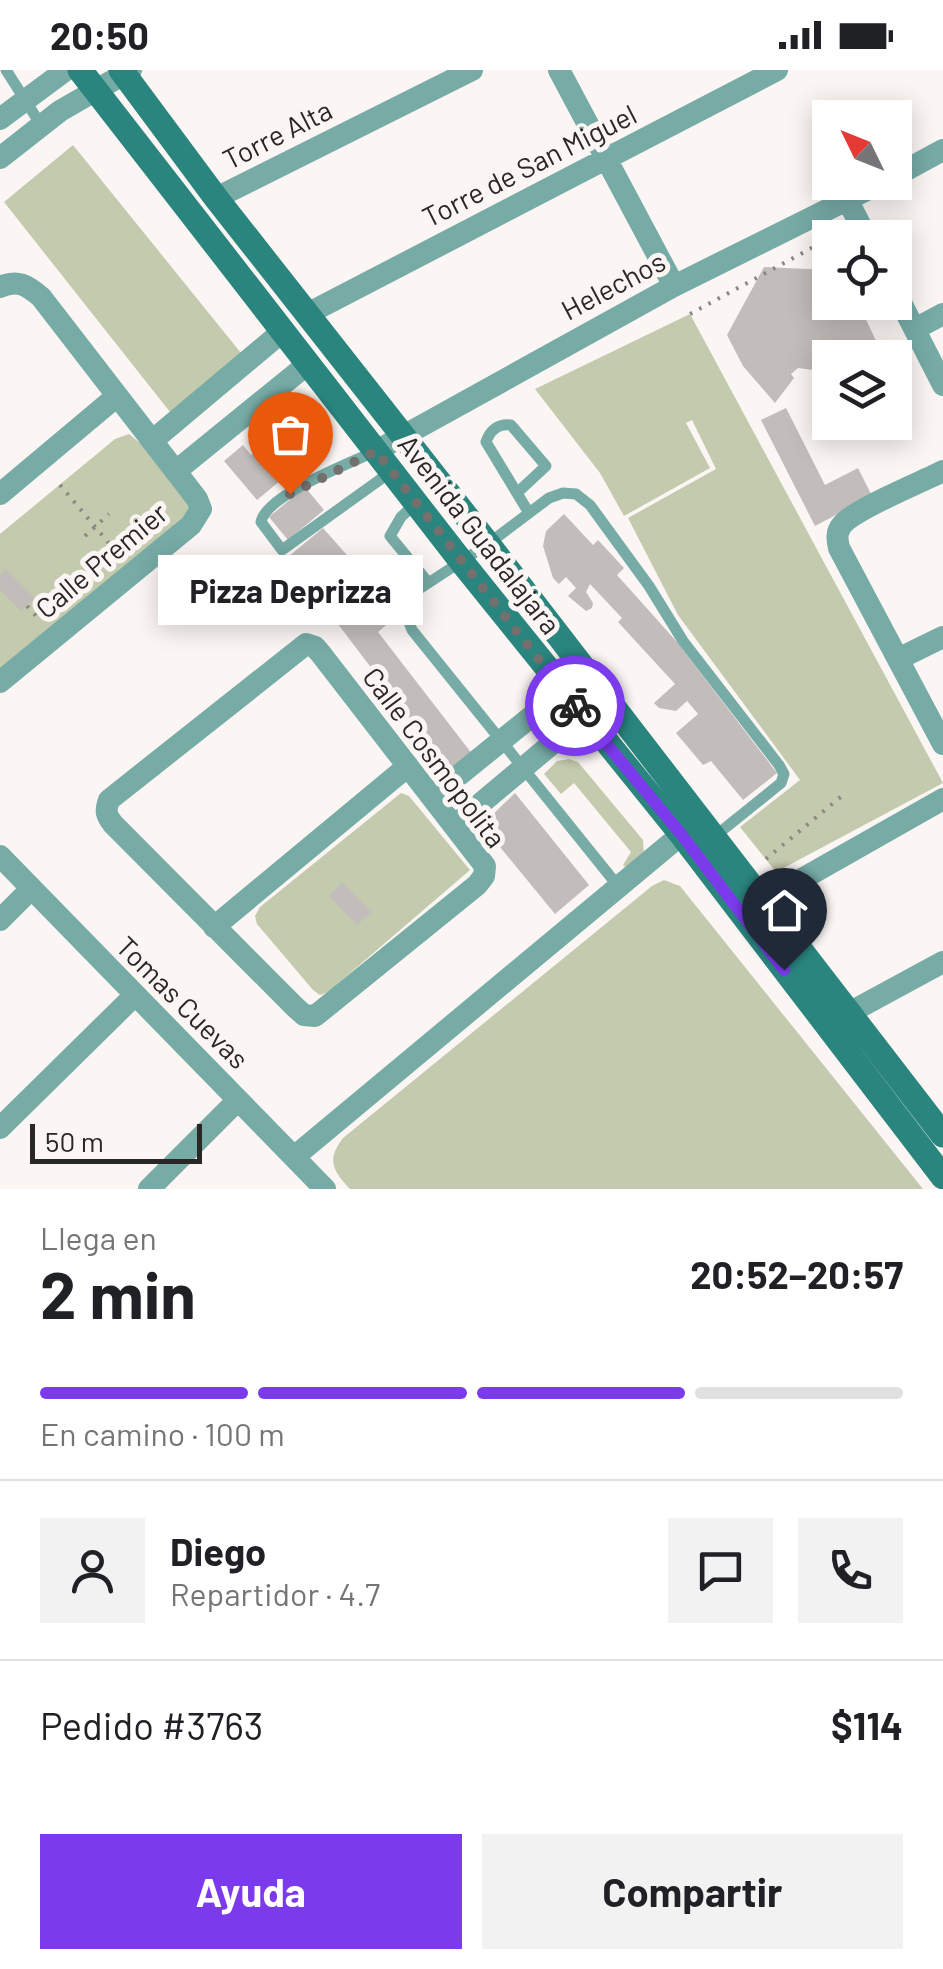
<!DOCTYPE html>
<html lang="es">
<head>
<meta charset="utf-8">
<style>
	:root { --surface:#fff; --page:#f2f2f2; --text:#202124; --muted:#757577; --line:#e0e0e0; --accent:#7c3aed }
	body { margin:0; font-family:Barlow,sans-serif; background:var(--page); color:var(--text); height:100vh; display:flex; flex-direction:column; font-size:38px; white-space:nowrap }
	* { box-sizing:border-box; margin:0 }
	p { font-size:32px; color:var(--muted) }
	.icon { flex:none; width:55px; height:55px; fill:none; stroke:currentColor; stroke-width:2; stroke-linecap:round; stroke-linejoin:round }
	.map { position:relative; height:1119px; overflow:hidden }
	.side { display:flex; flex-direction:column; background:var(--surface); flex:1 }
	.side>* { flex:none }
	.needle { width:65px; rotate:313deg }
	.buttons { position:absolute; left:812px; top:30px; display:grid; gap:20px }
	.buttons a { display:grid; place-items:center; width:100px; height:100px; border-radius:0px; background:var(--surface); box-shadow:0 5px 25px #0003; font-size:50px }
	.scale { position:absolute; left:30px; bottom:25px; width:172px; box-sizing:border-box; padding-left:10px; border:5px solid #2a2827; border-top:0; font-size:28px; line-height:35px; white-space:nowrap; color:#2a2827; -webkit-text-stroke:8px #fbf6f3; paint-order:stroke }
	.pin { position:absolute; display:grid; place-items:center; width:85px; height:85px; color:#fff; margin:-102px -42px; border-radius:50% 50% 50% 0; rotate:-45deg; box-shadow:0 0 10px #0007 }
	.pin .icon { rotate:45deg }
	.courier { position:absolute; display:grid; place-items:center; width:100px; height:100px; margin:-50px; border:8px solid #7c3aed; border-radius:50%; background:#fff; color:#222; box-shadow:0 2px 12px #0007 }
	.bubble { position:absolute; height:70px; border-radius:0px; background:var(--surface); box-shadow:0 5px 25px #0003; font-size:32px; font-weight:700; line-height:70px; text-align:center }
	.head em { font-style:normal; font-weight:700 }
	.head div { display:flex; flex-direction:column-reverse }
	.head { display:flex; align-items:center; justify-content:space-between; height:170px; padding:0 40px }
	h1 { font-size:65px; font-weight:700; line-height:75px }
	.bar { display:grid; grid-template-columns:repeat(4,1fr); gap:15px 10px; align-content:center; height:120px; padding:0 40px }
	.bar i { height:12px; border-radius:8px; background:var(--line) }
	.bar .current { background:var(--accent) }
	.bar p { grid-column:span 4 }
	.line { display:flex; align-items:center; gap:25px; padding:0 40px; border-top:2px solid var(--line) }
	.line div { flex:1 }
	.round { display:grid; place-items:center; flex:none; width:105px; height:105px; border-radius:0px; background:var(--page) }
	.cta { display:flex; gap:20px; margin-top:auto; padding:20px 40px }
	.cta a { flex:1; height:115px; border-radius:0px; background:var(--accent); color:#fff; font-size:40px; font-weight:700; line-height:115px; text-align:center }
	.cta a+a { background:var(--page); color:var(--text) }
	.status { display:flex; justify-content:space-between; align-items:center; height:70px; padding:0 50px; background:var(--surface); direction:ltr }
	.status svg { height:28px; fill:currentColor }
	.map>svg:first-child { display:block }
	.green { fill:#c4caad }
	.building { fill:#c2bdbb }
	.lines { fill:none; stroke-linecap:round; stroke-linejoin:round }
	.path { stroke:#8a8684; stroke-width:4; stroke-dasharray:2.5 8; stroke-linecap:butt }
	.service { stroke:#77aba6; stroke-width:11 }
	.minor { stroke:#77aba6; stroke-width:22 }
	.secondary { stroke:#2a857f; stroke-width:25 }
	.done { stroke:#73706e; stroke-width:10; stroke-dasharray:0 18 }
	.route { stroke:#7c3aed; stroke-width:12 }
	.labels { text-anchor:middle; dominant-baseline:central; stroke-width:10; stroke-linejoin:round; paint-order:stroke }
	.street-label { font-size:28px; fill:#2a2827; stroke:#fbf6f3 }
</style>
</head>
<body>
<div class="status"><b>20:50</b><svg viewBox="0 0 49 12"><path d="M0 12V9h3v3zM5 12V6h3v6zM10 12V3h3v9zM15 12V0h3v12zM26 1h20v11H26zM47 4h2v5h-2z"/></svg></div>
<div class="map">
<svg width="943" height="1119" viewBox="0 0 943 1119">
	<rect width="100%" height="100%" fill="#fbf6f3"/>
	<path class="green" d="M 73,75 L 245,288 L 174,347 L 4,132 Z
		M 690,244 L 943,713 L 776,802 L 740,757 L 800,710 L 678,545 L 628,448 L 716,399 L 692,350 L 686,353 L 710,398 L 624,446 L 600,403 L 535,319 Z
		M 129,364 L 146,378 L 195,437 L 0,604 L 0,464 L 115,369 Z
		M 569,689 L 578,692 L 643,770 L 644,785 L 630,801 L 623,795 L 631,782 L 574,713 L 561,724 L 544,704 L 557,691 Z
		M 401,723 L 409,726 L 470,800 L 328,922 L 320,925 L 313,920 L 257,854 L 255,846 L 260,837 Z
		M 664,810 L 680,816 L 923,1119 L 350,1119 C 333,1101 326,1090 343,1068 L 652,816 Z"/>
	<path class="building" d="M 764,197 L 830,200 L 830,232 L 869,232 L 863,243 L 877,273 L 843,271 L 837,288 L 830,288 L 828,295 L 813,300 L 798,298 L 791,304 L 794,308 L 775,333 L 743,296 L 727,265 Z
		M 786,338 L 825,415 L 858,398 L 872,426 L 815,456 L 761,350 Z
		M 285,356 L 310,386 L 257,430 L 224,391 L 243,375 L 251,385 Z
		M 305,417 L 324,440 L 288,470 L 269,447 Z
		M 564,444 L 593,475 L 598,470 L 624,498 L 617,505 L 677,572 L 777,703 L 743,730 L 711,691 L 703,695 L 676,663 L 698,644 L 687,631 L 676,641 L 659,638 L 654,633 L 675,614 L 618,552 L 622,548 L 590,514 L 586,522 L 593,533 L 592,538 L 586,541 L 568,526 L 576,518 L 566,507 L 559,514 L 553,508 L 543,476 L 546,461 Z
		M 323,458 L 399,544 L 378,562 L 473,685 L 450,702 L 341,558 L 283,491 Z
		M 6,499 L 35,528 L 21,541 L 0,520 L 0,505 Z
		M 515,723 L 589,815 L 555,844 L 482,755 Z
		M 342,812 L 371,842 L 357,855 L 329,826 Z"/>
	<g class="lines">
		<path class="path" d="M 690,244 L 830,168
			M 60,415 L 118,484
			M 85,466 L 109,444
			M 27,536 L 39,549
			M 766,789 L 843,725"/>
		<path class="service" d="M 6,0 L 41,55
			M 376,381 C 350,393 266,425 261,452 L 282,480 L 392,401
			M 518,422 L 546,396 L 511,355 C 499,353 490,360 486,372 L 529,443
			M 416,433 L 401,447 L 390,466 L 427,511
			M 618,816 L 412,560 C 406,545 405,537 413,523 L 488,474 L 549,428 L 563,423 L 576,424 L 590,435 L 649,516 L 683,571 L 779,695 L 784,704 L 781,713 L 714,767"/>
		<path class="minor" d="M 559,0 L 674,216
			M 0,49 L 66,0
			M 0,88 L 60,41 L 131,0
			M 895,106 L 943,80
			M 216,128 L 472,0
			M 848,131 L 867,168
			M 0,217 C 17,209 27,215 41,227 L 197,429 L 201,439 L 191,455 L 0,612
			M 895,221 L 943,315
			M 309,243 L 777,0
			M 915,259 L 943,244
			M 152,371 L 283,261
			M 376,381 L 674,216 L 883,112
			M 176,401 L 309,293
			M 943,401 C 922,412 854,439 842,455 C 836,462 837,469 839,478 L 943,674
			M 0,424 L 117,326
			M 306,574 L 315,577 L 321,584 L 485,796 L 484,806 L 477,815 L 315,946 L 304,945 L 295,937 L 113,754 C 106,745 105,741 109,730 Z
			M 898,589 L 943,567
			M 432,727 L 564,620
			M 455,755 L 584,647
			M 0,786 L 325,1119
			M 751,838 L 943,729
			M 0,850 L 31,819
			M 214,857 L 408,696
			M 836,950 L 943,892
			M 0,1058 L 134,926
			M 294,1087 L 694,754
			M 149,1119 L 238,1030"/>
		<path class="secondary" d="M 80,0 L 461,491 L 681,764 L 943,1107
			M 121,0 L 216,128 L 488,474 L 943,1065"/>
	</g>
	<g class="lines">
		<path class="done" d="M 290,424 L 376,381 L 575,636"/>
		<path class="route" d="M 575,636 L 681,764 L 784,900"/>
	</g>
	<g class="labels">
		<g class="street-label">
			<text transform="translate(277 64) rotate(-27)">Torre Alta</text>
			<text transform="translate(529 95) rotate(-27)">Torre de San Miguel</text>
			<text transform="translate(613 215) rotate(-28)">Helechos</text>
			<text transform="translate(480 464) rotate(52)">Avenida Guadalajara</text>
			<text transform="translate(101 490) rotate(-40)">Calle Premier</text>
			<text transform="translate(435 687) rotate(53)">Calle Cosmopolita</text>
			<text transform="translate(183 932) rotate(45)">Tomas Cuevas</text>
		</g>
	</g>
</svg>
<div class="buttons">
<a><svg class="needle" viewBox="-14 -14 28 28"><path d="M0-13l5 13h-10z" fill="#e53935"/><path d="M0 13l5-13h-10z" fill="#757577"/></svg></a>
<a><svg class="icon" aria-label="locate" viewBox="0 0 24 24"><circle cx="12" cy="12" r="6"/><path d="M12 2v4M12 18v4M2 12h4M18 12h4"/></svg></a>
<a><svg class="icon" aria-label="layers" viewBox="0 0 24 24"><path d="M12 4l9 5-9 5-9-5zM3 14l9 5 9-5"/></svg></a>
</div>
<div class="scale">50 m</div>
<div class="pin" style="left:290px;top:424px;background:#ea580c"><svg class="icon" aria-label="bag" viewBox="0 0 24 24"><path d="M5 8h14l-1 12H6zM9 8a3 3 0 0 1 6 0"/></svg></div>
<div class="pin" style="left:784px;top:900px;background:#1f2937"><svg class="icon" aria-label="home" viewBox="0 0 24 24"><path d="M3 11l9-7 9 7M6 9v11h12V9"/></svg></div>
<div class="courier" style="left:575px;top:636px"><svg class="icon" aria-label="bike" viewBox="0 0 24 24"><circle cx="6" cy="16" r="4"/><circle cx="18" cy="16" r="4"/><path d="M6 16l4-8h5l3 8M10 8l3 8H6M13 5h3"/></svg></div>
<div class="bubble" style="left:158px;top:485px;width:265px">Pizza Deprizza</div>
</div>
<section class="side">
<div class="head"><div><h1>2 min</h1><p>Llega en</p></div><em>20:52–20:57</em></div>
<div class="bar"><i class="current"></i><i class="current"></i><i class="current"></i><i></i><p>En camino · 100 m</p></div>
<div class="line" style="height:180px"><a class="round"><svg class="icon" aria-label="person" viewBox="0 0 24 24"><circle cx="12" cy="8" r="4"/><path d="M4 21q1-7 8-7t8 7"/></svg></a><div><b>Diego</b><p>Repartidor · 4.7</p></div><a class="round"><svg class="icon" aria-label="chat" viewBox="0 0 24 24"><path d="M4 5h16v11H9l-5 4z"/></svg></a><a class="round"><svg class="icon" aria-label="phone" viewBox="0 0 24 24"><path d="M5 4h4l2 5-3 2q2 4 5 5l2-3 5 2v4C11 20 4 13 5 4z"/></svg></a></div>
<div class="line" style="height:130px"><div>Pedido #3763</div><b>$114</b></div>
<div class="cta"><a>Ayuda</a><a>Compartir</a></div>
</section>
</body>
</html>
